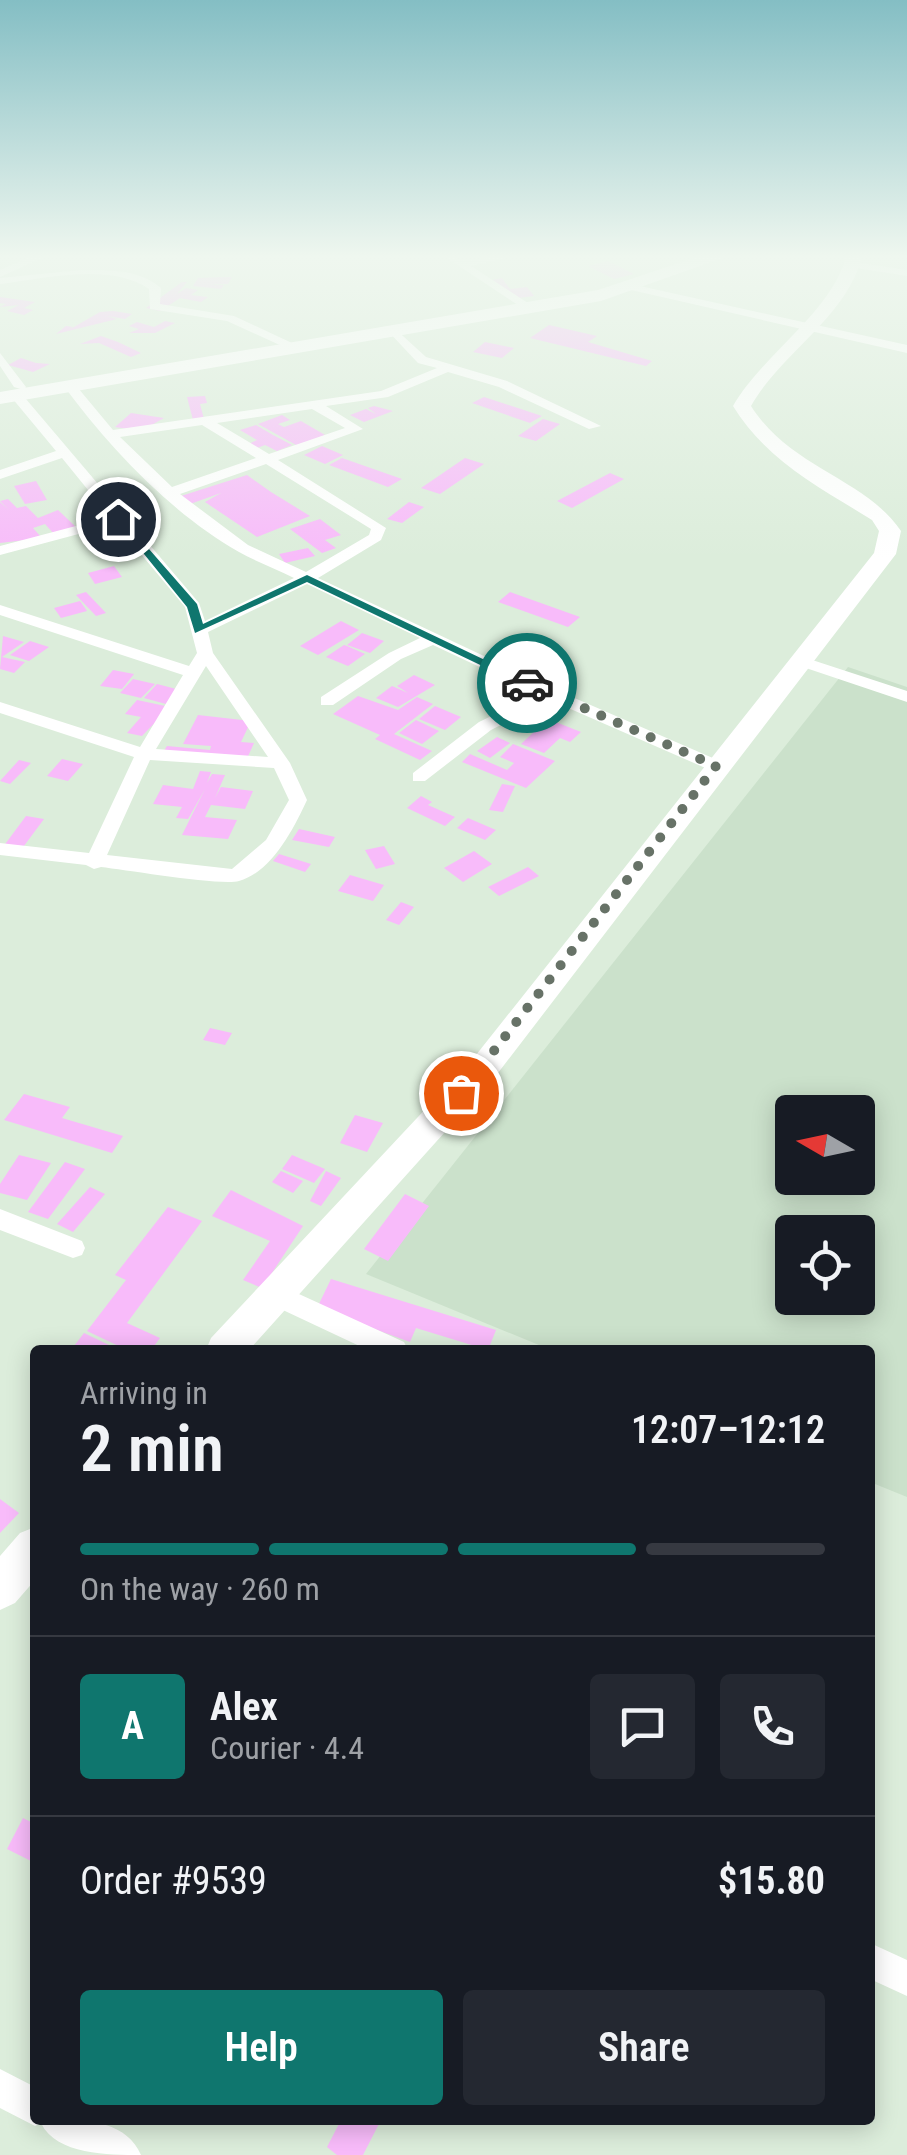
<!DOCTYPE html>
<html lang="en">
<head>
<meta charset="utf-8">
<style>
	:root { --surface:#171b24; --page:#242831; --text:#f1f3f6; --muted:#9ea1a6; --line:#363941; --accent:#0f766e }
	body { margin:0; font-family:"Roboto Condensed",sans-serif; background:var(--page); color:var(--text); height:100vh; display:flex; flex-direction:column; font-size:38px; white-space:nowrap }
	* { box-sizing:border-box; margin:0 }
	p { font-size:32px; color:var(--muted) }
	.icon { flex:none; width:55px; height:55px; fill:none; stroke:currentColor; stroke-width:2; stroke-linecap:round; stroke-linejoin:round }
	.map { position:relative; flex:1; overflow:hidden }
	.sheet { position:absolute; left:30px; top:1345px; width:845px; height:780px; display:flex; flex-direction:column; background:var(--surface); border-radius:10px; box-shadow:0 5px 25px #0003 }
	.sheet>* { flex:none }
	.needle { width:65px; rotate:279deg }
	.buttons { position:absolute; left:775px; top:1095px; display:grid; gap:20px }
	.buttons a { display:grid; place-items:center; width:100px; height:100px; border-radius:10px; background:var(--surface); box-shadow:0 5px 25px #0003; font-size:50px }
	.pin { position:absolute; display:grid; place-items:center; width:85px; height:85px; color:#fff; margin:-42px; border:5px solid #fff; border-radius:50%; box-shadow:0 2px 10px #0007 }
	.courier { position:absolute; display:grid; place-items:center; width:100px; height:100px; margin:-50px; border:8px solid #0f766e; border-radius:50%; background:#fff; color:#222; box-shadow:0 2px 12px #0007 }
	.summary em { font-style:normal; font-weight:600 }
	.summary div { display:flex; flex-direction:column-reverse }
	.summary { display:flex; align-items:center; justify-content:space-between; height:170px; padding:0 50px }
	h1 { font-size:65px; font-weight:600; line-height:75px }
	.bar { display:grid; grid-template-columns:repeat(4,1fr); gap:15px 10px; align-content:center; height:120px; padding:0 50px }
	.bar i { height:12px; border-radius:8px; background:var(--line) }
	.bar .current { background:var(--accent) }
	.bar p { grid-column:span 4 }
	.line { display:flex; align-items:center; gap:25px; padding:0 50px; border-top:2px solid var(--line) }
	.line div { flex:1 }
	.round { display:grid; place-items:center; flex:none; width:105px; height:105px; border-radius:10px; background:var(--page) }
	.primary-button { display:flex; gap:20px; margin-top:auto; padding:20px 50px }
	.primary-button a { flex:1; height:115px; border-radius:10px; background:var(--accent); color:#fff; font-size:40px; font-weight:600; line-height:115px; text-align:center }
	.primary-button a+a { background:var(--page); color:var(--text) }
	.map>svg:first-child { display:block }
	.built { fill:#cbe1cb; fill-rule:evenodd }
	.building { fill:#f8bbfa }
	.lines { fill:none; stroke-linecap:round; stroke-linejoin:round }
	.street { fill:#fff; fill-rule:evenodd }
	.secondary { fill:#fff; fill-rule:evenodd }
	.primary { fill:#fff; fill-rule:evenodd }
	.route { fill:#0f766e }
	.done { stroke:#677267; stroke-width:10; stroke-dasharray:0 18 }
</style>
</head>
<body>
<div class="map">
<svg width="907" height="2155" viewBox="0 0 907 2155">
	<rect width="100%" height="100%" fill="#dceddb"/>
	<path class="built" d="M 848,667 L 907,687 L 907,1497 L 870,1482 L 870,1350 L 551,1350 L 366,1274 ZM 792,1112 L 858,1112 L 858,1178 L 792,1178 ZM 792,1232 L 858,1232 L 858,1298 L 792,1298 Z"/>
	<path class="building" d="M 608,261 L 634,274 L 614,279 L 588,266 Z
		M 221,277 L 232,277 L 228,284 L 208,284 L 224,285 L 221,289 L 193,286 L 198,278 Z
		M 502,278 L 510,289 L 527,287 L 534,296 L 510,299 L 492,280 Z
		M 182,282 L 187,282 L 177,294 L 186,288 L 198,290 L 191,295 L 208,297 L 201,302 L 180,298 L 160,311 L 146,308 Z
		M 0,297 L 35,302 L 24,308 L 33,310 L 24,315 L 7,311 L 19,305 L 0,307 L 6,304 L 0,303 Z
		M 113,311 L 132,314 L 125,319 L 107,316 L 117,319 L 56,334 L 66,326 L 73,327 L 67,331 L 100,312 Z
		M 165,321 L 175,323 L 155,333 L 129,333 L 139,329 L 129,326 L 137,322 L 154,327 Z
		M 549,325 L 597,336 L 588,342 L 652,361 L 646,366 L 530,338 Z
		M 101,336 L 118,342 L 141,353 L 131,357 L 99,343 L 80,344 Z
		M 485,342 L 514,348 L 502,358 L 473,352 Z
		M 21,358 L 36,363 L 50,364 L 33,372 L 8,365 Z
		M 205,396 L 207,403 L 200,404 L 204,419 L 193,420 L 187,397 Z
		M 484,397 L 542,416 L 530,423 L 472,403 Z
		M 374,406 L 393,411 L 364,422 L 350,415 L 366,409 L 376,414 L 368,408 Z
		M 131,413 L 164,418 L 141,431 L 115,427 Z
		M 282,415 L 290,420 L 278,424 L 284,427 L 301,421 L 325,435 L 298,446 L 258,424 Z
		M 543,419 L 560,424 L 536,441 L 518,436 Z
		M 256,425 L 273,435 L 292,445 L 277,451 L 265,445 L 252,450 L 244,446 L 257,440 L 240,430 Z
		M 322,446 L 343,455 L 325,464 L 304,455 Z
		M 342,458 L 402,479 L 388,487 L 329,465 Z
		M 465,458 L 484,464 L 440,494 L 421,488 Z
		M 610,473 L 624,479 L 572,508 L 557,501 Z
		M 247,475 L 271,492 L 310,516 L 257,537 L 205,502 L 221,493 L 190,504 L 181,496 Z
		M 36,481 L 47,500 L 25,504 L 14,486 Z
		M 8,499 L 17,508 L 26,506 L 38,518 L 58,510 L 77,528 L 54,534 L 45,524 L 33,528 L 42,538 L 0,543 L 0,502 L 9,510 L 0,501 Z
		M 409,502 L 424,507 L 402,523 L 387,519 Z
		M 320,519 L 341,535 L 325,540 L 336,548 L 322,553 L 290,529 Z
		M 308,548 L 315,556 L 285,563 L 279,554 Z
		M 114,566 L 122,577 L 95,584 L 88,573 Z
		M 86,592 L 106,613 L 96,616 L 76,595 Z
		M 510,592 L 580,617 L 568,627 L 498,602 Z
		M 80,601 L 87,611 L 61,618 L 54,608 Z
		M 341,621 L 359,630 L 318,655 L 300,646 Z
		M 362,633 L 384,641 L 370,653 L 347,645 Z
		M 3,636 L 24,642 L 2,657 L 25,662 L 14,673 L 0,669 Z
		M 30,641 L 49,647 L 29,661 L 10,655 Z
		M 344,645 L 347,646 L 365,654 L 348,666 L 326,657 Z
		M 113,670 L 134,674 L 122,689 L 100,686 Z
		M 414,675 L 435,685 L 398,707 L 376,698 L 392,686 L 408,693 L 397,686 Z
		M 133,679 L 155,684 L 141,698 L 120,693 Z
		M 157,684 L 180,690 L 166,704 L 144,698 Z
		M 358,696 L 398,710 L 417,697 L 433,704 L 394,734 L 432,751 L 420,760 L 375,739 L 380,735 L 333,714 Z
		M 137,700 L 170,707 L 142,736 L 127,733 L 141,717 L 125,714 Z
		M 435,706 L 461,717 L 445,730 L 419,719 Z
		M 198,715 L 251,721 L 241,742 L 254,743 L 245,763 L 162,754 L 167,746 L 210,750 L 211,746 L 183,744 Z
		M 548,719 L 581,732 L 570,742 L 560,738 L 544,753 L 521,744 Z
		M 416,720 L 439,731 L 422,744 L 399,733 Z
		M 497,737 L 510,743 L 490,758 L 477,751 Z
		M 513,744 L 555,761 L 526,788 L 462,762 L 470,754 L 507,770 L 514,763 L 500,757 Z
		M 62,759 L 83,764 L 68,781 L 47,776 Z
		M 19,760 L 31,763 L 10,784 L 0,781 Z
		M 200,771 L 211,772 L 207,783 L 212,774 L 225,775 L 215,798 L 221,787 L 253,791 L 245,809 L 211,805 L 205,817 L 237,820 L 228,839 L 182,835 L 205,789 L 188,819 L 176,818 L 182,807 L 153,804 L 163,785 L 193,789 Z
		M 502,784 L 515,786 L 503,812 L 489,810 Z
		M 421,796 L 432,802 L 428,805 L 455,817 L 445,826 L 407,808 Z
		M 26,816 L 44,819 L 18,854 L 0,851 Z
		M 468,818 L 496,830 L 485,840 L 457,828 Z
		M 299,829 L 335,837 L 329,847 L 292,840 Z
		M 384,846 L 395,864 L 376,869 L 365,850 Z
		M 474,851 L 492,864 L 463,882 L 444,868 Z
		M 279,854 L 311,864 L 305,872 L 273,861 Z
		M 528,867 L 539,876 L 499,896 L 488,887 Z
		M 350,875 L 384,885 L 373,901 L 338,891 Z
		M 401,902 L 414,907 L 399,925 L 386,920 Z
		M 210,1028 L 232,1033 L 225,1045 L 203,1040 Z
		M 24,1094 L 70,1107 L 62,1118 L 123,1136 L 112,1153 L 4,1120 Z
		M 355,1115 L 383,1123 L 367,1152 L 340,1143 Z
		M 19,1155 L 51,1163 L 27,1200 L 0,1193 L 0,1184 Z
		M 292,1155 L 325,1169 L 314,1183 L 282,1169 Z
		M 65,1162 L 85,1169 L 48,1219 L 28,1212 Z
		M 281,1171 L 303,1181 L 293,1193 L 272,1182 Z
		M 326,1171 L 341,1178 L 321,1206 L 310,1201 Z
		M 90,1187 L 105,1194 L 73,1232 L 57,1224 Z
		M 231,1190 L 303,1226 L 262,1288 L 243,1280 L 270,1241 L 212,1216 Z
		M 405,1194 L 429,1206 L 388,1261 L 364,1249 Z
		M 168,1207 L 202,1221 L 127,1323 L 160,1338 L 151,1350 L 127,1350 L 87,1331 L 126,1280 L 115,1275 Z
		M 331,1279 L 496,1330 L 488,1350 L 416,1328 L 410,1342 L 317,1308 Z
		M 84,1333 L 111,1346 L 71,1350 Z
		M 0,1499 L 19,1513 L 0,1533 Z
		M 23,1818 L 35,1824 L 35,1863 L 7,1849 Z
		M 341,2120 L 381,2120 L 363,2155 L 337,2155 L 327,2147 Z"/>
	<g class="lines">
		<path class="street" d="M 31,256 L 46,256 L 0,277 L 0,270 Z
			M 444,256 L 463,260 L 516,256 L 471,266 L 531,305 L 521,307 Z
			M 854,262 L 907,270 L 907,276 L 850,267 Z
			M 81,270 C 109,270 139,269 161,288 L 160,304 L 234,316 L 292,343 L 282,346 L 227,321 L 150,309 L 149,289 C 109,262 45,279 0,284 L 0,278 Z
			M 622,282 L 907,345 L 907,353 L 618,287 Z
			M 392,326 L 426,357 L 507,381 L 601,426 L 589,429 L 499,387 L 448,372 L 388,397 L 326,406 L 363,429 L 278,460 L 386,528 L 381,540 L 318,578 L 556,690 L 722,762 L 722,770 L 710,770 L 550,700 L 491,730 L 425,781 L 413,781 L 413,773 L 479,722 L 537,694 L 433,645 L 401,659 L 333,705 L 321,705 L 321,697 L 389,653 L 420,638 L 307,584 L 208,632 L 213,653 L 290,763 L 307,800 C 294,828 272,872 239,881 C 221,886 127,870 101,867 L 94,869 L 86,865 L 0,855 L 0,843 L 89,853 L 134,757 L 0,713 L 0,702 L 140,747 L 183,675 L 0,615 L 0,605 L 189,666 L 197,653 L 185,607 L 116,524 L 0,555 L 0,546 L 110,517 L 62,458 L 0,479 L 0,470 L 56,451 L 12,398 L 12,392 L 20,392 L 199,603 L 205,621 L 294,578 C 276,569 257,562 239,552 C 169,512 109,447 63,385 L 73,382 L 113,430 L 381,391 L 437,368 L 418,363 L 386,329 ZM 312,409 L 345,428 L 269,454 L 217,423 ZM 202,425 L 256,458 L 172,487 L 120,437 ZM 266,464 L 371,529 L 369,535 L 306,572 L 248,545 L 180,494 ZM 206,666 L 268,757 L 156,749 ZM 150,760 L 274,768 L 289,800 L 266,840 L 232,869 L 107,855 Z
			M 0,353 L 26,387 L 24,390 L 14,387 L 0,366 Z
			M 800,656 L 907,691 L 907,702 L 794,664 L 792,661 Z
			M 0,1209 L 82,1241 L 85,1248 L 82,1255 L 73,1258 L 0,1230 Z
			M 277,1284 L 404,1342 L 408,1350 L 368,1350 L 268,1303 L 264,1295 L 268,1287 Z
			M 870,1943 L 907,1960 L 907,1996 L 870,1979 Z
			M 0,2069 L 35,2087 L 35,2120 C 71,2120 124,2115 141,2155 C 109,2155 56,2155 41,2123 L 35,2126 L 0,2108 Z"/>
		<path class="secondary" d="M 846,256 L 862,256 C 848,316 780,354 751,406 C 791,469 865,478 901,531 L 896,554 L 498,1073 L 249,1350 L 206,1350 L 211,1338 L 476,1055 L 874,553 L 879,531 L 872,520 C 819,487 767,461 733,406 C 762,355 833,311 846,256 Z
			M 35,1527 L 35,1580 L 15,1603 L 0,1610 L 0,1556 L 20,1533 Z"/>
		<path class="primary" d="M 700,256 L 728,256 L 601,301 L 0,404 L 0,392 L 598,290 Z"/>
	</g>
	<linearGradient id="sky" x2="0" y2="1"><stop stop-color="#84bec4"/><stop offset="0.46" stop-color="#eff7ef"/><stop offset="1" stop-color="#eff7ef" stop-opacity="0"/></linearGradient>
	<rect width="907" height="558" fill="url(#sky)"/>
	<path class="route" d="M 114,517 L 121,517 L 197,604 L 203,624 L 307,575 L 533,683 L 522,685 L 307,582 L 195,633 L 187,607 Z"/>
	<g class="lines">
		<path class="done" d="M 461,1093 L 716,766 L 527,683"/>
	</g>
</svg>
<div class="buttons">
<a><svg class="needle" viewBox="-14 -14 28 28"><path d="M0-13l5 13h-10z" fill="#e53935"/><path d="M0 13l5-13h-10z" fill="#9ea1a6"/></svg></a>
<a><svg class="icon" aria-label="locate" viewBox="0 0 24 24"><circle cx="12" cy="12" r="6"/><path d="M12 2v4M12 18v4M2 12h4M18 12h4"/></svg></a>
</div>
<div class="pin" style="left:461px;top:1093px;background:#ea580c"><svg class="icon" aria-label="bag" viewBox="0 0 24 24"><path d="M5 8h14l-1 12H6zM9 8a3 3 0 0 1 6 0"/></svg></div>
<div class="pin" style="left:118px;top:519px;background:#1f2937"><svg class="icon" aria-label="home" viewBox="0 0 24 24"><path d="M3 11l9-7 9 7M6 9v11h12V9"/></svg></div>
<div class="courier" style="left:527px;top:683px"><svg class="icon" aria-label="car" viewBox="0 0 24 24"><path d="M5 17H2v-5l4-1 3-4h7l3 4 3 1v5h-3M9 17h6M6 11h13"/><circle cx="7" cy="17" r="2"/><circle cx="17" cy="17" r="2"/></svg></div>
<section class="sheet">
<div class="summary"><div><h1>2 min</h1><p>Arriving in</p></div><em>12:07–12:12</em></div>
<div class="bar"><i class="current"></i><i class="current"></i><i class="current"></i><i></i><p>On the way · 260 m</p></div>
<div class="line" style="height:180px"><b class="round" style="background:var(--accent);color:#fff">A</b><div><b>Alex</b><p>Courier · 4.4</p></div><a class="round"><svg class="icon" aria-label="chat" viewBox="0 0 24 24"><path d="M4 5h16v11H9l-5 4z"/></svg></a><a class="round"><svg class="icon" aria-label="phone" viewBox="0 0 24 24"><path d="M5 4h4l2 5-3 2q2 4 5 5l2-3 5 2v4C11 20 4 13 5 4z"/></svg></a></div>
<div class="line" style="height:130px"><div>Order #9539</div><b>$15.80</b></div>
<div class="primary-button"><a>Help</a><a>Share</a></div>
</section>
</div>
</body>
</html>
